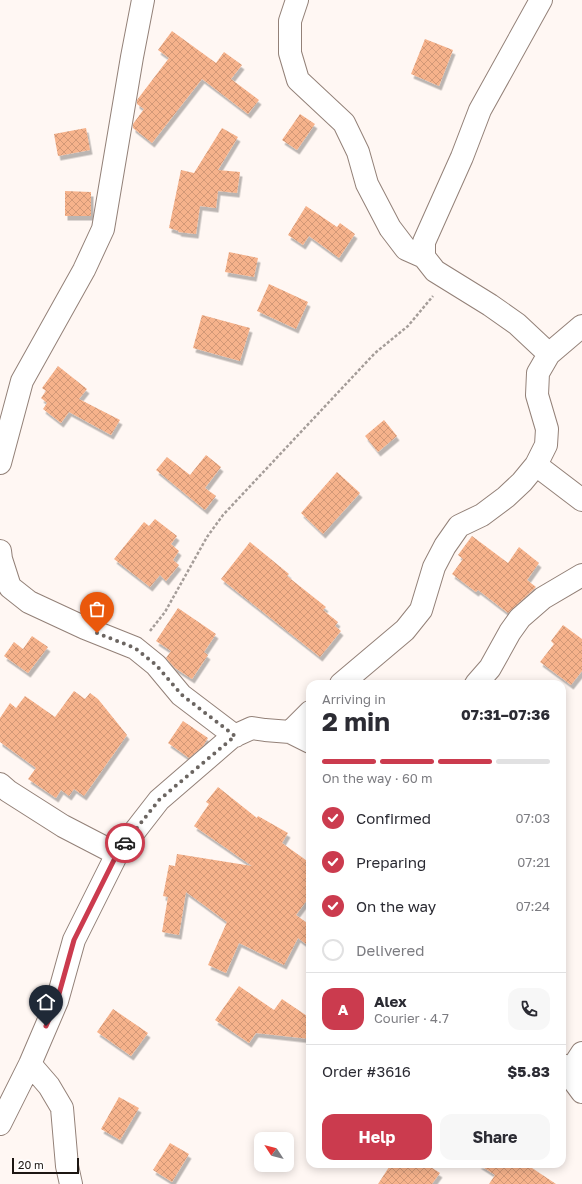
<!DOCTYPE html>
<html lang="en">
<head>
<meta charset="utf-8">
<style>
	:root { --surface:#fff; --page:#f7f7f7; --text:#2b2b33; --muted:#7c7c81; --line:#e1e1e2; --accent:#cb3b4e }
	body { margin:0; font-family:"Golos Text",sans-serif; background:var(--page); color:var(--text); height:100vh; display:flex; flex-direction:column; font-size:15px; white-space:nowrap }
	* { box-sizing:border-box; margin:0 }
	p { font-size:13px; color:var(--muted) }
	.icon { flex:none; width:22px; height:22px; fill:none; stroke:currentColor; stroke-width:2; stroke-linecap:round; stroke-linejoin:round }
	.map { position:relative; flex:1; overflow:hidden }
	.sheet { position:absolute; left:306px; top:680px; width:260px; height:488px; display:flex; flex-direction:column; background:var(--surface); border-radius:12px; box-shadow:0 2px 10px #0003 }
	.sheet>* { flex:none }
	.needle { width:26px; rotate:306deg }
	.buttons { position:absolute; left:254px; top:1132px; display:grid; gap:8px }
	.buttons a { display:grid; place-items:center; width:40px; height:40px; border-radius:8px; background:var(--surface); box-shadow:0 2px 10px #0003; font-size:20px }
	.scale { position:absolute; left:12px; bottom:10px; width:67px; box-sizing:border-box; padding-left:4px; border:2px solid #1c1612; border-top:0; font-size:11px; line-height:14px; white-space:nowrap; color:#1c1612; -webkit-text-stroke:3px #fff; paint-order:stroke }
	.pin { position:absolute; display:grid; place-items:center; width:34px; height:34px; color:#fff; margin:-41px -17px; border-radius:50% 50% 50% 0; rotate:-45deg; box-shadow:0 0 4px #0007 }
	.pin .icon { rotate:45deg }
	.courier { position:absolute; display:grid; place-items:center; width:40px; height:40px; margin:-20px; border:3px solid #cb3b4e; border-radius:50%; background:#fff; color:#222; box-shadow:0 1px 5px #0007 }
	.head em { font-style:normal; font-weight:700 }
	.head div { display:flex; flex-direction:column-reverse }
	.head { display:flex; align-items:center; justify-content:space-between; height:68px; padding:0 16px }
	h1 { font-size:26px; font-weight:700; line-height:30px }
	.bar { display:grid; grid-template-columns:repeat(4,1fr); gap:6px 4px; align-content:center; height:48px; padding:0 16px }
	.bar i { height:5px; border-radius:3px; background:var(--line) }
	.bar .active { background:var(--accent) }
	.bar p { grid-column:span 4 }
	.line { display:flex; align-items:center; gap:10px; padding:0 16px; border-top:1px solid var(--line) }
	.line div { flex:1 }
	.round { display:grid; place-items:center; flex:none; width:42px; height:42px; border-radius:12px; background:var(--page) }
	ol { padding:0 16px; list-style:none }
	li { display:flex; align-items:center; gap:12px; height:44px }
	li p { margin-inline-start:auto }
	li .icon { padding:4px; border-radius:50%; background:var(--accent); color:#fff; stroke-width:4 }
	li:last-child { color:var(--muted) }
	li i { width:22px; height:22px; border:2px solid var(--line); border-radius:50% }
	.button { display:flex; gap:8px; margin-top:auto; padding:8px 16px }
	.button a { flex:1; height:46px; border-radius:12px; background:var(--accent); color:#fff; font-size:16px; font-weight:700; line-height:46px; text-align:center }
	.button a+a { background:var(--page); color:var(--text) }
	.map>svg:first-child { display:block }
	.building { fill:url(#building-cross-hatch); filter:url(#shadow) }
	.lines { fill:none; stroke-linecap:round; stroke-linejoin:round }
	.minor-casing { stroke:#938178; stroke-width:24 }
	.path { stroke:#a59d99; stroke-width:2.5; stroke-dasharray:3 2; stroke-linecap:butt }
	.minor { stroke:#fff; stroke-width:22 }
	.done { stroke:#6b6561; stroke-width:4; stroke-dasharray:0 7.2 }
	.route { stroke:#cb3b4e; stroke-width:5 }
</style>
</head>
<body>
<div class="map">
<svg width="582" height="1184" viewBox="0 0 582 1184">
	<defs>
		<pattern id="building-cross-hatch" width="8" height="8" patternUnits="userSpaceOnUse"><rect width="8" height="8" fill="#f6b28b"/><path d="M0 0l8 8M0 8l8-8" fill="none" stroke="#d29877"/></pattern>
		<filter id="shadow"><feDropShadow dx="2.5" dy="4.5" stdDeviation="0" flood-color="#0004"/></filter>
	</defs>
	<rect width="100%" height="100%" fill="#fff7f3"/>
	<path class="building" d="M 172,31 L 216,63 L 224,52 L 242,65 L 231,79 L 259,100 L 248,114 L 202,79 L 152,143 L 133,128 L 133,124 L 144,109 L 137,104 L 137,100 L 169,58 L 158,50 Z
		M 425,39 L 453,50 L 439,86 L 411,74 Z
		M 300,114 L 315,124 L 297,150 L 282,140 Z
		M 86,128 L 90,150 L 58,156 L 54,134 Z
		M 222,128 L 238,137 L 218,170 L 240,172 L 237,193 L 218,191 L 216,208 L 200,206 L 196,234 L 178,232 L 179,231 L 169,228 L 181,170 L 194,173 Z
		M 65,191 L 91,192 L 91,216 L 65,216 Z
		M 306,206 L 337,227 L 340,223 L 355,234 L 339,258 L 309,236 L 303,245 L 288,235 Z
		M 229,252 L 258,258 L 254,277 L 225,272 Z
		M 269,284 L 308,302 L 296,329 L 257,311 Z
		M 202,315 L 250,328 L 240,361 L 193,348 Z
		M 58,366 L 87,389 L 79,399 L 120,420 L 111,435 L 69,412 L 61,423 L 43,409 L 47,403 L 41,398 L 46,391 L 42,388 Z
		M 384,420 L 397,436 L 378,452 L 365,436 Z
		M 206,455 L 221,467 L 205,488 L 216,496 L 205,510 L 156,470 L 167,457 L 190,475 Z
		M 337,472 L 360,493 L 323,534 L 301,513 Z
		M 155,519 L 177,536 L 171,544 L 179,551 L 173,560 L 179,565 L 166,581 L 160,575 L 150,587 L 114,559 L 144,522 L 149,526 Z
		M 472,536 L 508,563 L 519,547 L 539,563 L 527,580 L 536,587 L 508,613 L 478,590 L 476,592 L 452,574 L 463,559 L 458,555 Z
		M 250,542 L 289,574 L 287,576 L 326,607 L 323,610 L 338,622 L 335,626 L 341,631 L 320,657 L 221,579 Z
		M 178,608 L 216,634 L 204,652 L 208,655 L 192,679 L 175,668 L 166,658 L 171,651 L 156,641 Z
		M 563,625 L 582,639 L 582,671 L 571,685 L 540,662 L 554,644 L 551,641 Z
		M 32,636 L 48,647 L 28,673 L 4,656 L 14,642 L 23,649 Z
		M 74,691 L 85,699 L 90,693 L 98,699 L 127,735 L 84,796 L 74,789 L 69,796 L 61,790 L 56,798 L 28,779 L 36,768 L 0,742 L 0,718 L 10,703 L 16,708 L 25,696 L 55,717 Z
		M 183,721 L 208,738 L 203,746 L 189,758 L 168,743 Z
		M 218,787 L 257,818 L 258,816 L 288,833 L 282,843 L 310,863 L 310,896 L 296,915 L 310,925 L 310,947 L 298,938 L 284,965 L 239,943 L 226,973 L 208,965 L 227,922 L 186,892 L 179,935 L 162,932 L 168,897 L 163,896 L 169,865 L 175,866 L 177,854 L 252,866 L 194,826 L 209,804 L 206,802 Z
		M 239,986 L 274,1010 L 282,999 L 310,1018 L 310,1039 L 256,1033 L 249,1043 L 215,1020 Z
		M 113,1009 L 148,1033 L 131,1056 L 97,1032 Z
		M 119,1097 L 139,1108 L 120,1140 L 101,1129 Z
		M 170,1143 L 189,1154 L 172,1182 L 153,1170 Z
		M 391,1164 L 426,1164 L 440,1173 L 432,1184 L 378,1184 Z
		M 478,1164 L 526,1164 L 556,1184 L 489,1184 L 495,1175 Z"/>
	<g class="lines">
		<g class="minor-casing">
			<path id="minor" d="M 297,0 L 290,21 L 290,53 L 298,80 L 344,123 L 358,152 L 367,184 L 390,228 L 406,249 L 424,257
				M 541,0 L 480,110 L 462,157 L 424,242 L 424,257 L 435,271 L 490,305 L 517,324 L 549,354
				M 0,463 L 22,381 L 84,270 L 103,229 L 132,57 L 143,0
				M 536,465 L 582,500
				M 0,551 L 1,559 L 10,587 L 29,602 L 85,628 L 135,648 L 156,665 L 181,695 L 235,736
				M 341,684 L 405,630 L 421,610 L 434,567 L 445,546 L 459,526 L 482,515 L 506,497 L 522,482 L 536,465 L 546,445 L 547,429 L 537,395 L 538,373 L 549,354 L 582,326
				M 476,684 L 490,668 L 510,632 L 520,618 L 543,598 L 582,575
				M 290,732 L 310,712
				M 0,784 L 8,791 L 63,826 L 117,854
				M 30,1064 L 49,1086 L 62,1108 L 67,1166 L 71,1184
				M 562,1065 L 582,1092
				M 569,1073 L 582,1053
				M 0,1124 L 30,1064 L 57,1001 L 74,940 L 117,854 L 159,800 L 232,737 L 252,728 L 265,730 L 290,732 L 310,742"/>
		</g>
		<path class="path" d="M 150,631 L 165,612 L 207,537 L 223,515 L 375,353 L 408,326 L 433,296"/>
		<use href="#minor" class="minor"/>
	</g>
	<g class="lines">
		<path class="done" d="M 97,633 L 135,648 L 156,665 L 182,695 L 235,736 L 159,800 L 125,843"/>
		<path class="route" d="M 46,1026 L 57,1001 L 74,940 L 117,854 L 125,843"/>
	</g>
</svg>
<div class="buttons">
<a><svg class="needle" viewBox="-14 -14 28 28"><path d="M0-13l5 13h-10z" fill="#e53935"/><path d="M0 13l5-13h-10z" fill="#7c7c81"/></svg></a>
</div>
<div class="scale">20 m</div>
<div class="pin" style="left:97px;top:633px;background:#ea580c"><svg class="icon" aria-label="bag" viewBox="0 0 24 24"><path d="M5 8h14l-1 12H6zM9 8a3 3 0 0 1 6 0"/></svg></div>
<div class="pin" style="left:46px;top:1026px;background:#1f2937"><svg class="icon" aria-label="home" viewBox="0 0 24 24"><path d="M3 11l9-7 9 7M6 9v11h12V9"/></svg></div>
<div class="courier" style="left:125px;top:843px"><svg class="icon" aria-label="car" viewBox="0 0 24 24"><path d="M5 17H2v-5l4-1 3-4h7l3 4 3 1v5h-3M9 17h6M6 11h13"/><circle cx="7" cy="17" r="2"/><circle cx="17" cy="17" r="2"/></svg></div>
<section class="sheet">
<div class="head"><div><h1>2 min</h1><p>Arriving in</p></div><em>07:31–07:36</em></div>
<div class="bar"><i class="active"></i><i class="active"></i><i class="active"></i><i></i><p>On the way · 60 m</p></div>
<ol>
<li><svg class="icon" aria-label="check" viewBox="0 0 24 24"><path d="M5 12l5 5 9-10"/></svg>Confirmed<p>07:03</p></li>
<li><svg class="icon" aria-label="check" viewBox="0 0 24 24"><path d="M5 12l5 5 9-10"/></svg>Preparing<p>07:21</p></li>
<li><svg class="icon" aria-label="check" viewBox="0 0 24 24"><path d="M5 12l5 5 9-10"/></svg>On the way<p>07:24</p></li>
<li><i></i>Delivered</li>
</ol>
<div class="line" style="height:72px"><b class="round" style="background:var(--accent);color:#fff">A</b><div><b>Alex</b><p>Courier · 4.7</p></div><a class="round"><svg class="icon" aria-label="phone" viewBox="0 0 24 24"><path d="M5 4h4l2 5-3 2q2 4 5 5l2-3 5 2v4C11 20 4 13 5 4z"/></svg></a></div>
<div class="line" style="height:52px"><div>Order #3616</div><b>$5.83</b></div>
<div class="button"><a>Help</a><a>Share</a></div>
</section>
</div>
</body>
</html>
